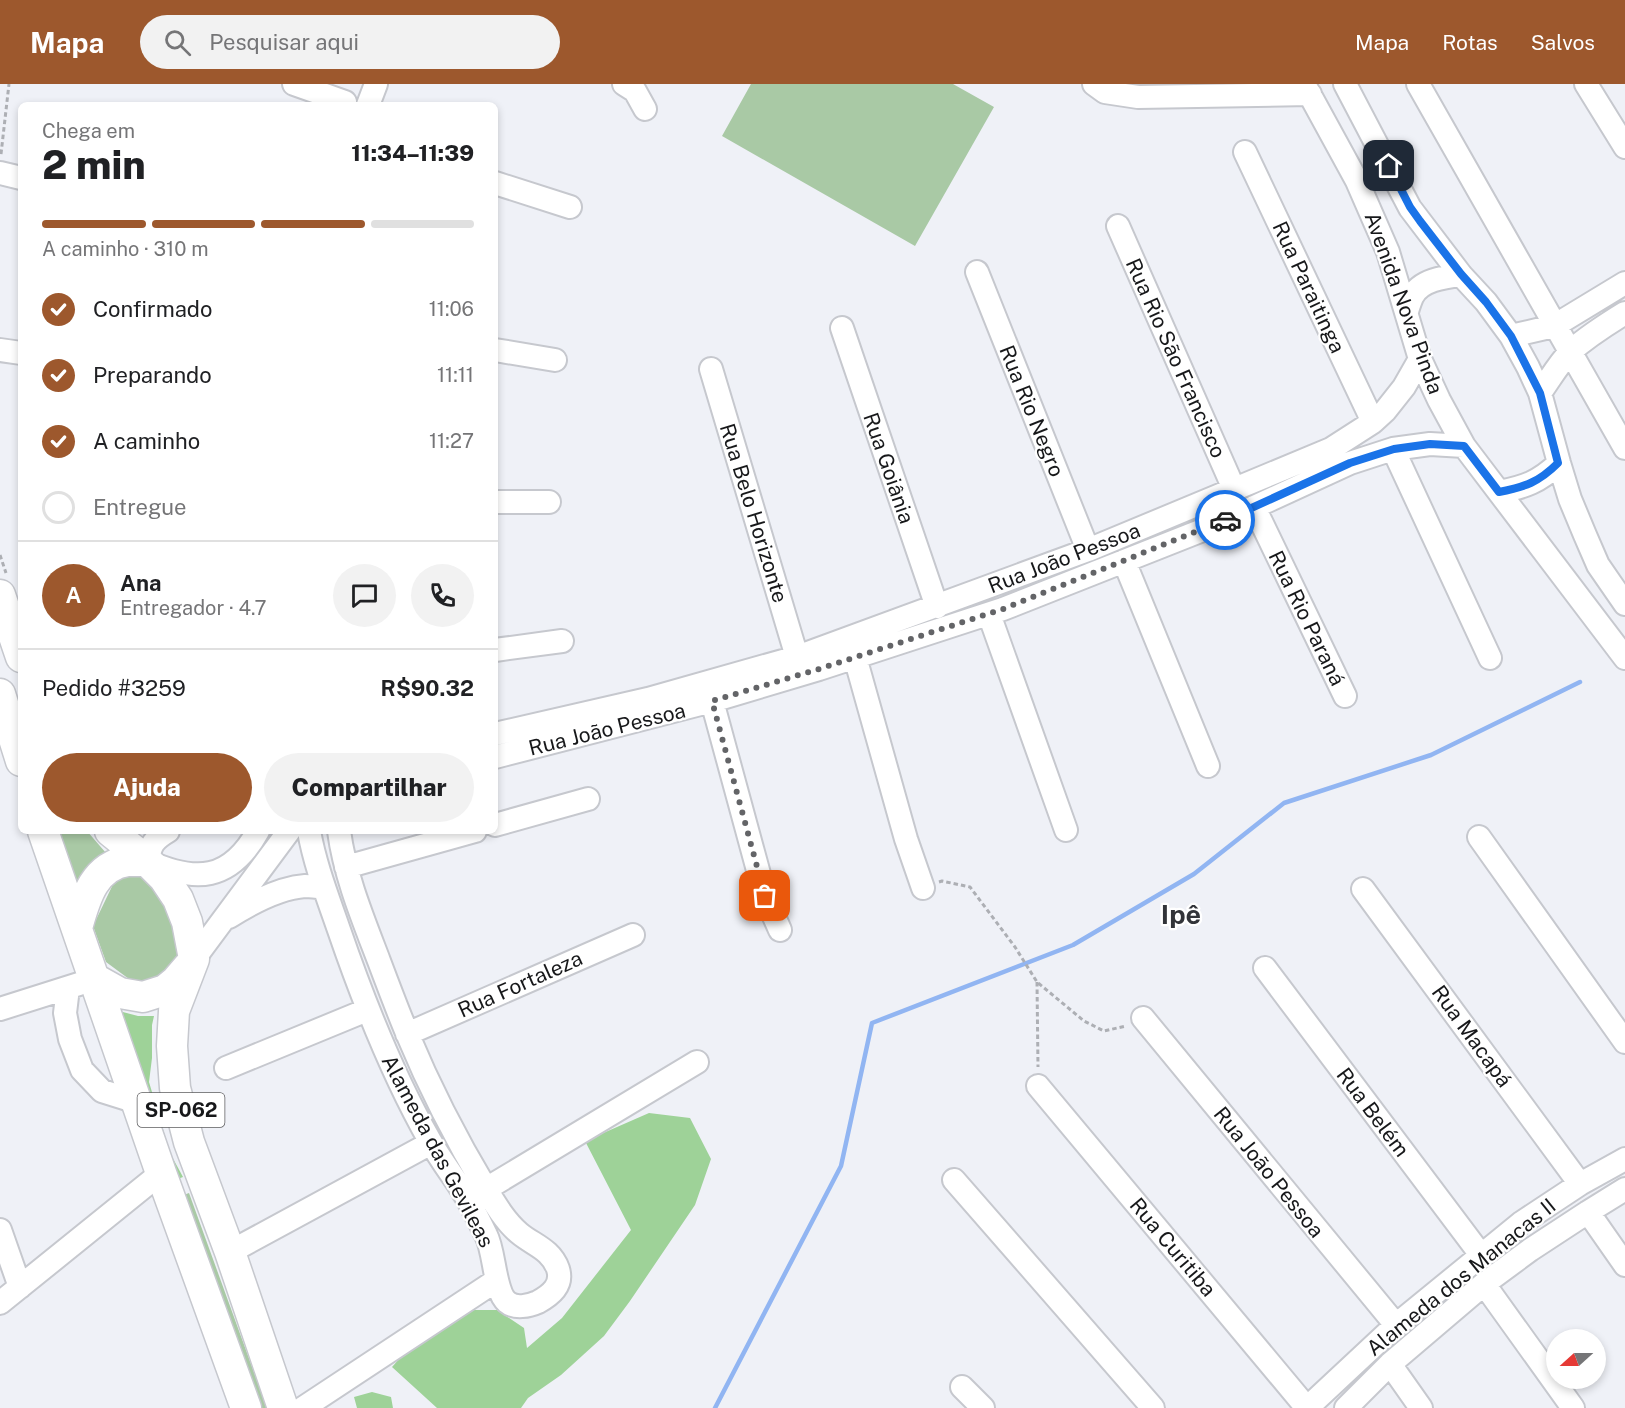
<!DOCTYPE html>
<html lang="pt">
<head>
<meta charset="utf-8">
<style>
	:root { --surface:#fff; --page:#f2f2f2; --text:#202124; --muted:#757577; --line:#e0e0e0; --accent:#9d582d }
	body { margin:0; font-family:"Public Sans",sans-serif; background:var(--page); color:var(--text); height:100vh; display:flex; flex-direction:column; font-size:22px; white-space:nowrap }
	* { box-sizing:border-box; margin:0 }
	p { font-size:20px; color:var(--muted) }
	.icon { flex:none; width:33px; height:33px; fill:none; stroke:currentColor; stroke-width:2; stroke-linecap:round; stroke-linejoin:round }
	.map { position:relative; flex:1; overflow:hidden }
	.details { position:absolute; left:18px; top:18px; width:480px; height:732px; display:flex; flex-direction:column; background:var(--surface); border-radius:9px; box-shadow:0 3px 9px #0003 }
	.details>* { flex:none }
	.needle { width:39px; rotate:249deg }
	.buttons { position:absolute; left:1546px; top:1245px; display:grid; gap:12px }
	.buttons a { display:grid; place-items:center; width:60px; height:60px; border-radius:50%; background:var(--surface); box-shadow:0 3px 9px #0003; font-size:30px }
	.pin { position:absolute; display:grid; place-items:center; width:51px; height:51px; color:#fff; margin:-26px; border-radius:12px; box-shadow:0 3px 9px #0006 }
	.courier { position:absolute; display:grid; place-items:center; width:60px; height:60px; margin:-30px; border:4px solid #1a73e8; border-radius:50%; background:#fff; color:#222; box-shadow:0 2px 8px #0007 }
	.head em { font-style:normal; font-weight:800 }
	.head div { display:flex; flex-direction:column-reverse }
	.head { display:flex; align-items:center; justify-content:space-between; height:102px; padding:0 24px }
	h1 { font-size:39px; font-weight:800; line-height:45px }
	.bar { display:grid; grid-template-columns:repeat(4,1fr); gap:9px 6px; align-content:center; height:72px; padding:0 24px }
	.bar i { height:8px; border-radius:4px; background:var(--line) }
	.bar .selected { background:var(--accent) }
	.bar p { grid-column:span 4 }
	.line { display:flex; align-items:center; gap:15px; padding:0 24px; border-top:2px solid var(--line) }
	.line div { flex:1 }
	.round { display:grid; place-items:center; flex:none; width:63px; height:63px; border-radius:32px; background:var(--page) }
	ol { padding:0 24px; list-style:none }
	li { display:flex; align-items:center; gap:18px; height:66px }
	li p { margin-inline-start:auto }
	li .icon { padding:6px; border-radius:50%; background:var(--accent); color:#fff; stroke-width:4 }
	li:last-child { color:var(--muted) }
	li i { width:33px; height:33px; border:3px solid var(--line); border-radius:50% }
	.action { display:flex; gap:12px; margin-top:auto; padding:12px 24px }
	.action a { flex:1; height:69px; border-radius:36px; background:var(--accent); color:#fff; font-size:24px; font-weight:800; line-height:69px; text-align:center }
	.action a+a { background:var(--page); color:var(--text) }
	header { display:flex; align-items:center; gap:36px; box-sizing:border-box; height:84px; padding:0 30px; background:var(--accent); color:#fff }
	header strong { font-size:28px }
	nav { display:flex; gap:33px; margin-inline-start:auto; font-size:21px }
	.search { width:420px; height:54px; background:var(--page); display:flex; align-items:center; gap:15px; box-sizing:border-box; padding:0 21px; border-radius:33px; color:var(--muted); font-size:22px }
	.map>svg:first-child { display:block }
	.green { fill:#a9c9a5 }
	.forest { fill:#9ed298 }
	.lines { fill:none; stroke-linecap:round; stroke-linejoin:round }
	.stream { stroke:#91b5f2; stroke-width:4.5 }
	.minor-casing { stroke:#c6c8ce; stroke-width:26 }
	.major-casing { stroke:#c6c8ce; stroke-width:33 }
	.path { stroke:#adafb4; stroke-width:3; stroke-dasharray:4.5 3; stroke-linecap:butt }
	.minor { stroke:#fff; stroke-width:22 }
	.major { stroke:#fff; stroke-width:30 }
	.done { stroke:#636467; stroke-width:6; stroke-dasharray:0 10.8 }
	.route { stroke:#1a73e8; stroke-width:8 }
	.labels { text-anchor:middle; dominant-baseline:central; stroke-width:4.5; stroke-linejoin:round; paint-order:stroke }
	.shield { fill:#fff; stroke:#5d5d5f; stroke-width:1.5 }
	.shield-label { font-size:20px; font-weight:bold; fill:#17181a }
	.street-label { font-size:21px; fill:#17181a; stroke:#fff }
	.district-label { font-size:27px; font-weight:bold; fill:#323439; stroke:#fff }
</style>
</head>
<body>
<header>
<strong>Mapa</strong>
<div class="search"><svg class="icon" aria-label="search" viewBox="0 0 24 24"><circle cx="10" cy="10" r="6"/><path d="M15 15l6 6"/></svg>Pesquisar aqui</div>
<nav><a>Mapa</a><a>Rotas</a><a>Salvos</a></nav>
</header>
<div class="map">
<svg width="1625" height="1324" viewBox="0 0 1625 1324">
	<rect width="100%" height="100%" fill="#eff1f7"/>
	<path class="green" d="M 751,0 L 953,0 L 994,23 L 915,162 L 722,52 Z
		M 59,747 L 87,747 L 106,769 L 81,809 Z
		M 130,788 L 148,794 L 173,834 L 179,877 L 152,900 L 129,895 L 106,878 L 93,842 L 117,792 Z
		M 189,1109 L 267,1324 L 256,1324 L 181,1112 Z"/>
	<path class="forest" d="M 119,927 L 138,932 L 154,932 L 152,941 L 152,974 L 149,998 L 170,1069 L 183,1093 L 175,1096 Z
		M 649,1029 L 690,1034 L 711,1075 L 695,1121 L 630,1217 L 604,1252 L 561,1291 L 528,1314 L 521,1324 L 437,1324 L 392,1283 L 418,1254 L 471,1226 L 497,1226 L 524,1244 L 527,1264 L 562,1234 L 631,1146 L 585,1057 Z
		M 372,1308 L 391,1313 L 393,1324 L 357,1324 L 354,1313 Z"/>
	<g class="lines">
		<path class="stream" d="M 715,1324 L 841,1082 L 872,939 L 1073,861 L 1194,790 L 1284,719 L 1431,671 L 1580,598"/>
		<g class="minor-casing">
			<path id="minor" d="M 294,0 L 345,18
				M 624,0 L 635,7 L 645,25
				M 1094,0 L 1105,8 L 1138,13 L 1310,10
				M 1304,0 L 1357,97 L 1388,168 L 1420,275 L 1439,316 L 1464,362 L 1625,574
				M 1345,0 L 1410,124 L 1461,191 L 1486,218 L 1511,252 L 1528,283 L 1540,309 L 1559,379 L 1570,415 L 1585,451 L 1598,481 L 1625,520
				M 1418,0 L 1625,364
				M 1586,0 L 1625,63
				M 368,21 L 376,0
				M 1245,68 L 1373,338
				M 0,89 L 21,94
				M 495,99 L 570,123
				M 1118,142 L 1234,405
				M 977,188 L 1088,466
				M 1407,228 C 1408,223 1410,218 1412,213 C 1420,196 1444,193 1461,191
				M 842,244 L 937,523
				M 1511,252 L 1554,242 L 1625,199
				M 0,266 L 21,269
				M 495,266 L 555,276
				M 711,285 L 797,573
				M 1540,309 C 1550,295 1559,279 1571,267 C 1587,253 1607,240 1625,229
				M 1393,365 L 1490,574
				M 1499,408 C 1525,403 1539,398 1559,379
				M 495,418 L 549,418
				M 1254,423 L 1345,612
				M 1124,477 L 1208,682
				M 989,530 L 1066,746
				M 495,566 L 562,557
				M 855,573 L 906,755 L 923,804
				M 712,617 L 765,812 L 780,846
				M 495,650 L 648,615 L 797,573 L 1088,466 L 1331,365 L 1373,338 L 1385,327 L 1404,303 L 1420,275
				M 495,673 L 712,617 L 819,585 L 1003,525 L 1213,442 L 1350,379 L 1393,365 L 1430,360 L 1464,362
				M 495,741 L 588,715
				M 168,747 C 153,756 151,760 147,777 C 196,799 230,797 258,747
				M 309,747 C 315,781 328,814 339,846 C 364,919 392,990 430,1057 C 439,1073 450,1088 460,1103 C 470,1118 478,1134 486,1151 C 495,1168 494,1207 507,1218 C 515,1225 529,1222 538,1218 C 551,1211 563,1201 558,1185 C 551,1165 533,1161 519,1149 C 505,1137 495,1120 486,1105 C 456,1055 429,1002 407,949 C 397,925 388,901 379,877 C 363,835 345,792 339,747
				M 1479,753 L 1625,958
				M 346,783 L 475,747
				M 1363,805 L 1580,1100
				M 229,833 C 251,819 279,804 305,802 C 311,802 318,803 324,804
				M 194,875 L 289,747
				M 1265,884 L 1481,1171
				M 68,904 L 65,929 L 70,955 L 82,986 L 102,1007 L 137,1018
				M 0,925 L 79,900
				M 1143,934 L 1396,1241
				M 407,950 L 633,851
				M 226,984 L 367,926
				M 1038,1002 L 1307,1324
				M 954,1096 L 1153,1324
				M 486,1105 L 697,978
				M 1588,1128 L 1625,1181
				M 0,1146 L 20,1203
				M 230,1168 L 431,1059
				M 1484,1200 L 1573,1324
				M 0,1219 L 161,1089
				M 1390,1280 L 1421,1324
				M 962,1303 L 983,1324
				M 303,1324 L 497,1196
				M 1307,1324 L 1396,1241 L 1521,1139 L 1580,1100 L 1625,1075
				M 1346,1324 L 1390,1280 L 1484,1200 L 1530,1166 L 1588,1128 L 1625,1105"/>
		</g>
		<g class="major-casing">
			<path id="major" d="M 0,511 L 21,573
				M 0,610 L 21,677
				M 43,747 L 161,1089 L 246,1324
				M 110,747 L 147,777 L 164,794 L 178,815 L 187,838 L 194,875 L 174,927 L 172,962 L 175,1004 L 189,1058 L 230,1168 L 283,1324
				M 77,844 C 85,816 93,782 128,777 C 134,777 141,777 147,777
				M 95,895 L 120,909 L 143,913 L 165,906 L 176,897 L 188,883"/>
		</g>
		<path class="path" d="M 1,70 L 9,0
			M 0,471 L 6,489
			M 939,798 L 942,797 L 970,803 L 1015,863 L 1037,898 L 1084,937 L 1104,947 L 1126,942
			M 1037,898 L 1038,983"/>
		<use href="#minor" class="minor"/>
		<use href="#major" class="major"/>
	</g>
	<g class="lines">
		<path class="done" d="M 765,812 L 712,617 L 819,585 L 1003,525 L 1225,436"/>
		<path class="route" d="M 1225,436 L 1350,379 L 1394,365 L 1430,360 L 1464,362 L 1499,408 C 1525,403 1539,398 1558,379 L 1540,309 L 1511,252 L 1486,218 L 1461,190 L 1420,137 L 1410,123 L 1389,82"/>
	</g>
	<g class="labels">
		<rect class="shield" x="137.5" y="1009" width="87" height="34" rx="4.5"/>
		<g class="shield-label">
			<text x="181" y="1026">SP-062</text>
		</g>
		<g class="street-label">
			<text transform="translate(1309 203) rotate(65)">Rua Paraitinga</text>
			<text transform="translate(1404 219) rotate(70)">Avenida Nova Pinda</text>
			<text transform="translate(1176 274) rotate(66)">Rua Rio São Francisco</text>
			<text transform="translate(1032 327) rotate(68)">Rua Rio Negro</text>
			<text transform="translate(889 384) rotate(71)">Rua Goiânia</text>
			<text transform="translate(754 429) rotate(73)">Rua Belo Horizonte</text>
			<text transform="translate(1064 474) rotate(-21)">Rua João Pessoa</text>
			<text transform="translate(1307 534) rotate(64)">Rua Rio Paraná</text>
			<text transform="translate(607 645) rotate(-14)">Rua João Pessoa</text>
			<text transform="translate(520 900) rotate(-24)">Rua Fortaleza</text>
			<text transform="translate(1472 952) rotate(54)">Rua Macapá</text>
			<text transform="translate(1373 1028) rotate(53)">Rua Belém</text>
			<text transform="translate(438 1067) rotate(62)">Alameda das Gevileas</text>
			<text transform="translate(1269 1088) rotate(51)">Rua João Pessoa</text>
			<text transform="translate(1173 1163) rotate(50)">Rua Curitiba</text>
			<text transform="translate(1461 1193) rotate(-39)">Alameda dos Manacas II</text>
		</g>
		<g class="district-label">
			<text x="1181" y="830">Ipê</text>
		</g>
	</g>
</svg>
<div class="buttons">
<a><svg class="needle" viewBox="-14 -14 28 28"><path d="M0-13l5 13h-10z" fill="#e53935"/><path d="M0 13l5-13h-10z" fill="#757577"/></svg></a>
</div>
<div class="pin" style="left:765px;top:812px;background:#ea580c"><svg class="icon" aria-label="bag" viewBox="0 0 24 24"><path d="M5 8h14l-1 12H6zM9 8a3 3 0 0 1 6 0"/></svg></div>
<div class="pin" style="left:1389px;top:82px;background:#1f2937"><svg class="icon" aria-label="home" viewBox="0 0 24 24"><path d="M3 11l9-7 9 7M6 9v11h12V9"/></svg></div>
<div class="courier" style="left:1225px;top:436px"><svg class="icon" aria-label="car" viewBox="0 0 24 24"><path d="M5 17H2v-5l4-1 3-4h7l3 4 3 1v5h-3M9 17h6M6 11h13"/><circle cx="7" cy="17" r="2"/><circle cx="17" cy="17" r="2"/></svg></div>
<section class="details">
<div class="head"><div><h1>2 min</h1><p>Chega em</p></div><em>11:34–11:39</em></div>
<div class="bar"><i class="selected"></i><i class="selected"></i><i class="selected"></i><i></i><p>A caminho · 310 m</p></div>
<ol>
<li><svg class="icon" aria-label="check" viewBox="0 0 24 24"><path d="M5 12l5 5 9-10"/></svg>Confirmado<p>11:06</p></li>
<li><svg class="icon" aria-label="check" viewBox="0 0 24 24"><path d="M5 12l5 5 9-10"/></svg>Preparando<p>11:11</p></li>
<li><svg class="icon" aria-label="check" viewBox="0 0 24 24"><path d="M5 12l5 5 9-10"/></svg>A caminho<p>11:27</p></li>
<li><i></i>Entregue</li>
</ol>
<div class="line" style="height:108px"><b class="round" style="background:var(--accent);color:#fff">A</b><div><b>Ana</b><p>Entregador · 4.7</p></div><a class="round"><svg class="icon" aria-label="chat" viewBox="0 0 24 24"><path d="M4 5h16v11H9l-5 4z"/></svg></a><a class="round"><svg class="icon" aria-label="phone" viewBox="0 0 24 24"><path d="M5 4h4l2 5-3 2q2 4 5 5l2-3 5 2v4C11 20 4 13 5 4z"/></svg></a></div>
<div class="line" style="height:78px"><div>Pedido #3259</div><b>R$90.32</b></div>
<div class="action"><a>Ajuda</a><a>Compartilhar</a></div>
</section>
</div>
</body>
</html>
